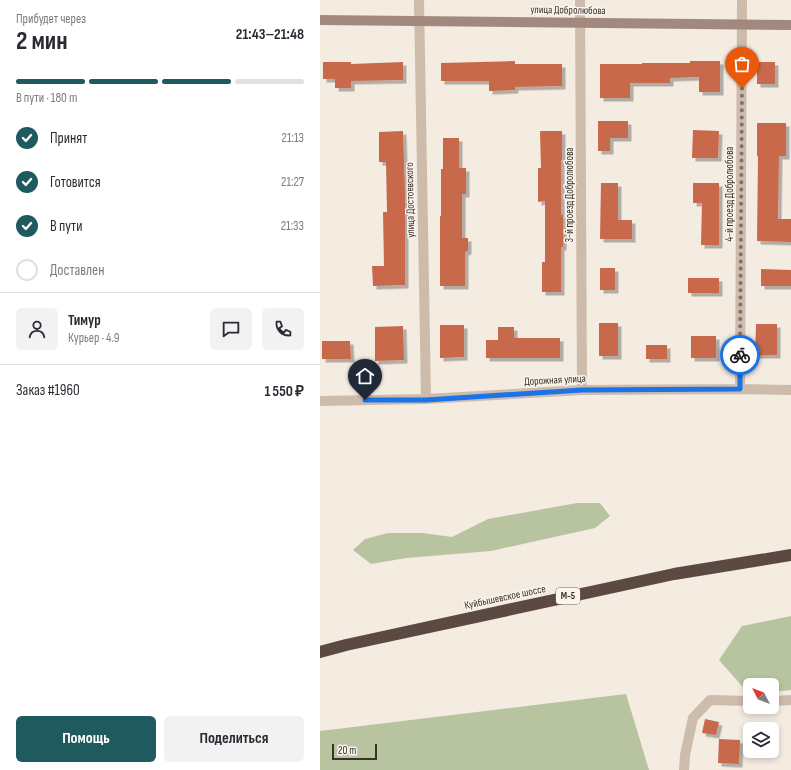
<!DOCTYPE html>
<html lang="ru">
<head>
<meta charset="utf-8">
<style>
	:root { --surface:#fff; --page:#f2f2f3; --text:#2b2b33; --muted:#7c7c81; --line:#e1e1e2; --accent:#1f5a5e }
	body { margin:0; font-family:"Sofia Sans Condensed",sans-serif; background:var(--page); color:var(--text); height:100vh; display:flex; flex-direction:column; font-size:15px; white-space:nowrap }
	* { box-sizing:border-box; margin:0 }
	p { font-size:13px; color:var(--muted) }
	.icon { flex:none; width:22px; height:22px; fill:none; stroke:currentColor; stroke-width:2; stroke-linecap:round; stroke-linejoin:round }
	.map { position:relative; flex:1; overflow:hidden }
	.panel { display:flex; flex-direction:column; background:var(--surface); width:320px }
	.panel>* { flex:none }
	.needle { width:26px; rotate:312deg }
	.tools { position:absolute; left:423px; top:678px; display:grid; gap:8px }
	.tools a { display:grid; place-items:center; width:36px; height:36px; border-radius:6px; background:var(--surface); box-shadow:0 2px 6px #0003; font-size:20px }
	.scale { position:absolute; left:12px; bottom:10px; width:45px; box-sizing:border-box; padding-left:4px; border:2px solid #3b302b; border-top:0; font-size:11px; line-height:14px; white-space:nowrap; color:#3b302b; -webkit-text-stroke:3px #fbf5ee; paint-order:stroke }
	.pin { position:absolute; display:grid; place-items:center; width:34px; height:34px; color:#fff; margin:-41px -17px; border-radius:50% 50% 50% 0; rotate:-45deg; box-shadow:0 0 4px #0007 }
	.pin .icon { rotate:45deg }
	.courier { position:absolute; display:grid; place-items:center; width:40px; height:40px; margin:-20px; border:3px solid #1a73e8; border-radius:50%; background:#fff; color:#222; box-shadow:0 1px 5px #0007 }
	.overview em { font-style:normal; font-weight:700 }
	.overview div { display:flex; flex-direction:column-reverse }
	.overview { display:flex; align-items:center; justify-content:space-between; height:68px; padding:0 16px }
	h1 { font-size:26px; font-weight:700; line-height:30px }
	.bar { display:grid; grid-template-columns:repeat(4,1fr); gap:6px 4px; align-content:center; height:48px; padding:0 16px }
	.bar i { height:5px; border-radius:3px; background:var(--line) }
	.bar .current { background:var(--accent) }
	.bar p { grid-column:span 4 }
	.line { display:flex; align-items:center; gap:10px; padding:0 16px; border-top:1px solid var(--line) }
	.line div { flex:1 }
	.round { display:grid; place-items:center; flex:none; width:42px; height:42px; border-radius:6px; background:var(--page) }
	ol { padding:0 16px; list-style:none }
	li { display:flex; align-items:center; gap:12px; height:44px }
	li p { margin-inline-start:auto }
	li .icon { padding:4px; border-radius:50%; background:var(--accent); color:#fff; stroke-width:4 }
	li:last-child { color:var(--muted) }
	li i { width:22px; height:22px; border:2px solid var(--line); border-radius:50% }
	.button { display:flex; gap:8px; margin-top:auto; padding:8px 16px }
	.button a { flex:1; height:46px; border-radius:6px; background:var(--accent); color:#fff; font-size:16px; font-weight:700; line-height:46px; text-align:center }
	.button a+a { background:var(--page); color:var(--text) }
	main { display:flex; flex:1; min-height:0 }
	.map>svg:first-child { display:block }
	.green { fill:#b8c4a0 }
	.building { fill:#c8694b; filter:url(#shadow) }
	.lines { fill:none; stroke-linecap:round; stroke-linejoin:round }
	.street { stroke:#cdbbac; stroke-width:10 }
	.secondary { stroke:#a18a7d; stroke-width:10 }
	.highway { stroke:#5c4a42; stroke-width:12 }
	.done { stroke:#7c716b; stroke-width:4; stroke-dasharray:0 7.2 }
	.route { stroke:#1a73e8; stroke-width:5 }
	.labels { text-anchor:middle; dominant-baseline:central; stroke-width:3; stroke-linejoin:round; paint-order:stroke }
	.shield { fill:#fbf5ee; stroke:#756b66; stroke-width:1 }
	.shield-label { font-size:10px; font-weight:bold; fill:#3b302b }
	.street-label { font-size:11px; fill:#3b302b; stroke:#fbf5ee }
</style>
</head>
<body>
<main>
<section class="panel">
<div class="overview"><div><h1>2 мин</h1><p>Прибудет через</p></div><em>21:43–21:48</em></div>
<div class="bar"><i class="current"></i><i class="current"></i><i class="current"></i><i></i><p>В пути · 180 m</p></div>
<ol>
<li><svg class="icon" aria-label="check" viewBox="0 0 24 24"><path d="M5 12l5 5 9-10"/></svg>Принят<p>21:13</p></li>
<li><svg class="icon" aria-label="check" viewBox="0 0 24 24"><path d="M5 12l5 5 9-10"/></svg>Готовится<p>21:27</p></li>
<li><svg class="icon" aria-label="check" viewBox="0 0 24 24"><path d="M5 12l5 5 9-10"/></svg>В пути<p>21:33</p></li>
<li><i></i>Доставлен</li>
</ol>
<div class="line" style="height:72px"><a class="round"><svg class="icon" aria-label="person" viewBox="0 0 24 24"><circle cx="12" cy="8" r="4"/><path d="M4 21q1-7 8-7t8 7"/></svg></a><div><b>Тимур</b><p>Курьер · 4.9</p></div><a class="round"><svg class="icon" aria-label="chat" viewBox="0 0 24 24"><path d="M4 5h16v11H9l-5 4z"/></svg></a><a class="round"><svg class="icon" aria-label="phone" viewBox="0 0 24 24"><path d="M5 4h4l2 5-3 2q2 4 5 5l2-3 5 2v4C11 20 4 13 5 4z"/></svg></a></div>
<div class="line" style="height:52px"><div>Заказ #1960</div><b>1 550 ₽</b></div>
<div class="button"><a>Помощь</a><a>Поделиться</a></div>
</section>
<div class="map">
<svg width="471" height="770" viewBox="0 0 471 770">
	<defs>
		<filter id="shadow"><feDropShadow dx="3.5" dy="3.5" stdDeviation="0" flood-color="#0004"/></filter>
	</defs>
	<rect width="100%" height="100%" fill="#f4ebe1"/>
	<path class="green" d="M 257,503 L 280,503 L 290,516 L 275,528 L 171,551 L 86,558 L 51,564 L 33,550 L 45,539 L 68,533 L 103,533 L 132,537 L 168,519 Z
		M 471,616 L 471,690 L 452,692 L 452,685 L 430,685 L 430,693 L 429,694 L 399,660 L 422,626 Z
		M 306,694 L 329,770 L 0,770 L 0,731 Z"/>
	<path class="building" d="M 195,61 L 195,64 L 242,64 L 242,86 L 195,87 L 195,90 L 169,91 L 169,81 L 121,81 L 121,63 Z
		M 370,61 L 400,61 L 400,92 L 379,92 L 379,77 L 350,78 L 350,83 L 310,83 L 310,98 L 280,98 L 280,64 L 322,64 L 322,63 L 370,63 Z
		M 3,62 L 31,62 L 31,64 L 83,62 L 83,80 L 31,81 L 31,88 L 15,88 L 15,79 L 3,79 Z
		M 437,62 L 455,62 L 455,84 L 437,84 Z
		M 278,121 L 308,121 L 308,138 L 290,138 L 290,151 L 278,151 Z
		M 437,123 L 466,123 L 466,156 L 459,156 L 458,219 L 471,219 L 471,242 L 437,241 L 438,156 L 437,156 Z
		M 373,130 L 399,131 L 398,158 L 372,158 Z
		M 83,131 L 85,194 L 85,285 L 53,286 L 52,266 L 64,266 L 63,212 L 67,212 L 66,162 L 59,162 L 59,132 Z
		M 220,131 L 242,131 L 242,160 L 241,160 L 241,215 L 243,215 L 243,247 L 241,247 L 241,292 L 222,292 L 222,262 L 225,262 L 225,201 L 218,202 L 218,168 L 221,168 Z
		M 123,138 L 139,138 L 139,168 L 146,168 L 146,194 L 142,194 L 142,238 L 148,238 L 148,251 L 145,252 L 145,286 L 120,286 L 120,216 L 121,216 L 121,169 L 123,169 Z
		M 281,183 L 298,183 L 298,220 L 312,220 L 312,239 L 280,239 Z
		M 373,183 L 399,183 L 399,245 L 381,245 L 382,203 L 373,203 Z
		M 280,268 L 295,268 L 295,290 L 280,290 Z
		M 441,269 L 471,270 L 471,286 L 441,286 Z
		M 368,278 L 399,278 L 399,293 L 368,293 Z
		M 279,323 L 298,323 L 298,356 L 279,356 Z
		M 436,324 L 457,324 L 457,355 L 435,355 Z
		M 120,325 L 144,325 L 144,357 L 120,358 Z
		M 83,326 L 84,360 L 55,361 L 55,327 Z
		M 178,327 L 194,327 L 194,338 L 240,338 L 240,358 L 166,358 L 166,340 L 178,340 Z
		M 371,336 L 396,336 L 396,358 L 371,358 Z
		M 2,341 L 30,341 L 31,359 L 2,359 Z
		M 326,345 L 347,345 L 347,359 L 326,359 Z
		M 385,719 L 399,722 L 396,735 L 382,733 Z
		M 399,739 L 420,740 L 419,764 L 398,763 Z"/>
	<g class="lines">
		<path class="street" d="M 99,0 L 106,399
			M 260,0 L 262,390
			M 420,389 L 422,0
			M 0,401 L 106,399 L 262,390 L 420,389 L 471,390
			M 452,701 L 471,700
			M 364,770 L 365,755 L 373,718 L 390,700 L 430,701"/>
		<path class="secondary" d="M 0,20 L 471,25"/>
		<path class="highway" d="M 0,652 L 26,645 L 354,574 L 471,555"/>
	</g>
	<g class="lines">
		<path class="done" d="M 420,355 L 422,88"/>
		<path class="route" d="M 45,400 L 106,400 L 262,390 L 420,389 L 420,355"/>
	</g>
	<g class="labels">
		<rect class="shield" x="236" y="588" width="24" height="16" rx="3"/>
		<g class="shield-label">
			<text x="248" y="596">М-5</text>
		</g>
		<g class="street-label">
			<text transform="translate(248 10) rotate(1)">улица Добролюбова</text>
			<text transform="translate(409 194) rotate(-90)">4-й проезд Добролюбова</text>
			<text transform="translate(249 195) rotate(-90)">3-й проезд Добролюбова</text>
			<text transform="translate(90 200) rotate(-91)">улица Достоевского</text>
			<text transform="translate(235 380) rotate(-3)">Дорожная улица</text>
			<text transform="translate(185 597) rotate(-12)">Куйбышевское шоссе</text>
		</g>
	</g>
</svg>
<div class="tools">
<a><svg class="needle" viewBox="-14 -14 28 28"><path d="M0-13l5 13h-10z" fill="#e53935"/><path d="M0 13l5-13h-10z" fill="#7c7c81"/></svg></a>
<a><svg class="icon" aria-label="layers" viewBox="0 0 24 24"><path d="M12 4l9 5-9 5-9-5zM3 14l9 5 9-5"/></svg></a>
</div>
<div class="scale">20 m</div>
<div class="pin" style="left:422px;top:88px;background:#ea580c"><svg class="icon" aria-label="bag" viewBox="0 0 24 24"><path d="M5 8h14l-1 12H6zM9 8a3 3 0 0 1 6 0"/></svg></div>
<div class="pin" style="left:45px;top:400px;background:#1f2937"><svg class="icon" aria-label="home" viewBox="0 0 24 24"><path d="M3 11l9-7 9 7M6 9v11h12V9"/></svg></div>
<div class="courier" style="left:420px;top:355px"><svg class="icon" aria-label="bike" viewBox="0 0 24 24"><circle cx="6" cy="16" r="4"/><circle cx="18" cy="16" r="4"/><path d="M6 16l4-8h5l3 8M10 8l3 8H6M13 5h3"/></svg></div>
</div>
</main>
</body>
</html>
